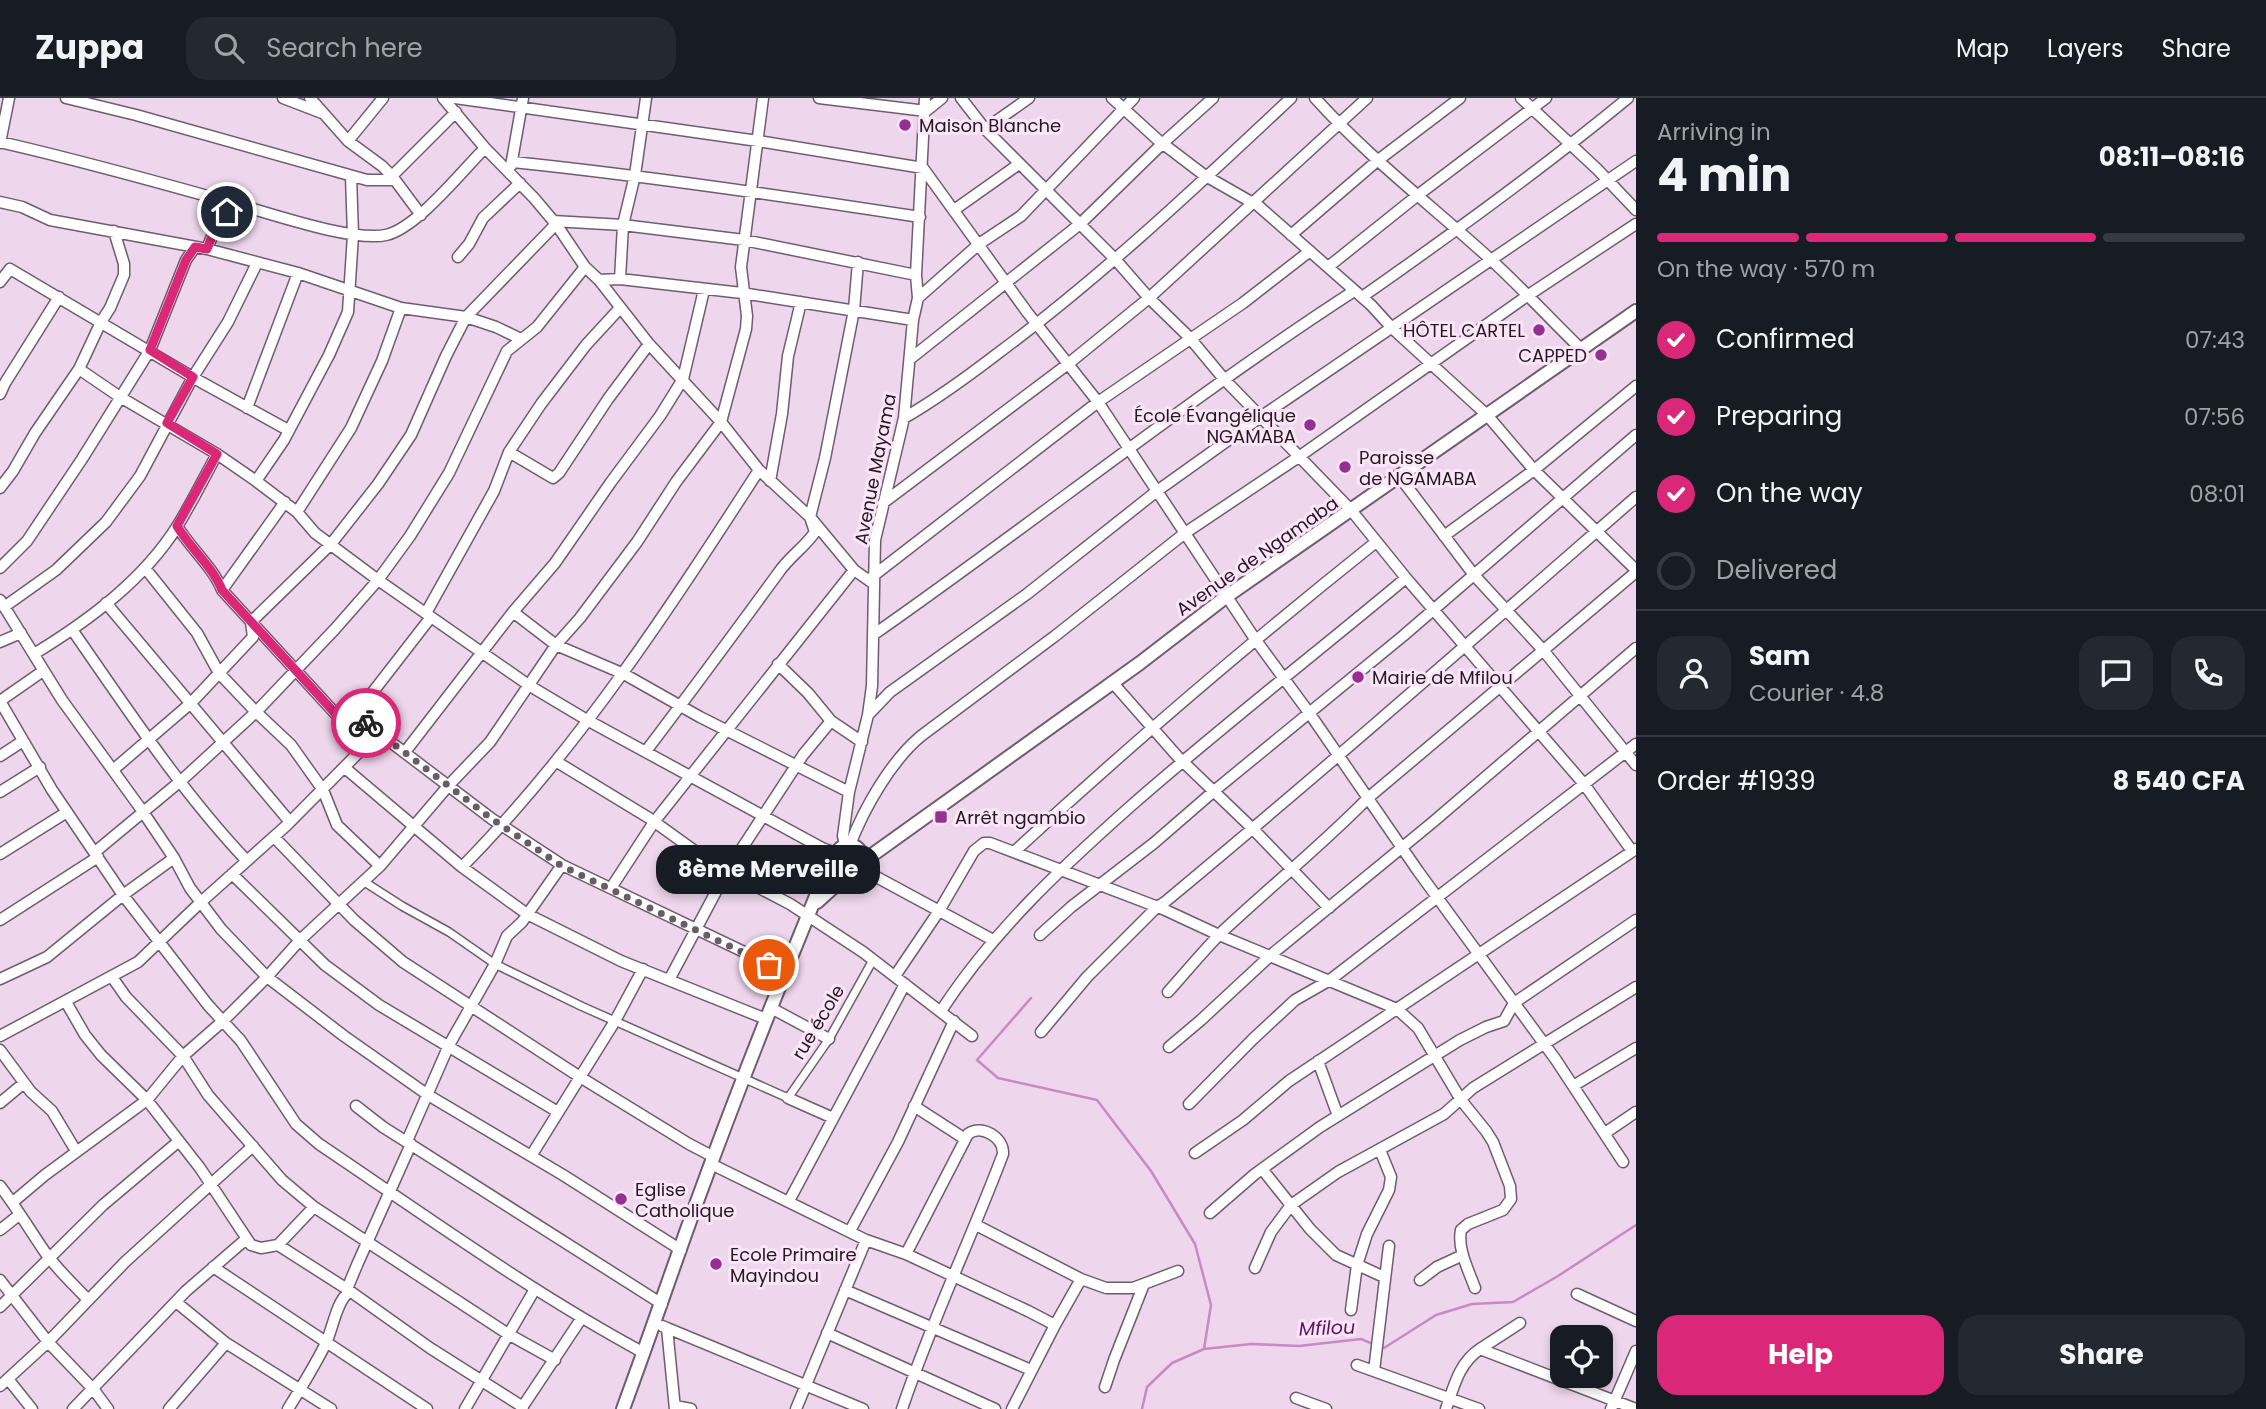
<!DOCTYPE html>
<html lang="en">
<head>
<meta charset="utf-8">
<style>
	:root { --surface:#171b24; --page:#242831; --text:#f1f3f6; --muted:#9ea1a6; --line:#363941; --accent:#db2777 }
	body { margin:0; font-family:Poppins,sans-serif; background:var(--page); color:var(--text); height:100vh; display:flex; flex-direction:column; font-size:26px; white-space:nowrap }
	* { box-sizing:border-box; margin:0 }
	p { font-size:23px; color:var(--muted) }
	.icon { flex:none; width:38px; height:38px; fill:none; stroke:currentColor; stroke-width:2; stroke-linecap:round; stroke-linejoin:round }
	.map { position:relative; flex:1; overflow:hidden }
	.panel { display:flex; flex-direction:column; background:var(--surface); width:630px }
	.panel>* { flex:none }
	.fabs { position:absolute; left:1550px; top:1227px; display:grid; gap:14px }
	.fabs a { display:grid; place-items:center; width:63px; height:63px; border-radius:14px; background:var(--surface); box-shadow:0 4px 10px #0003; font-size:35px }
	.pin { position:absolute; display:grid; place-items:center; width:60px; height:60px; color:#fff; margin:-30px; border:4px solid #fff; border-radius:50%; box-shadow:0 2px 7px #0007 }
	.courier { position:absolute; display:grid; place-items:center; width:70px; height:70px; margin:-35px; border:5px solid #db2777; border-radius:50%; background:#fff; color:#222; box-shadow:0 2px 9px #0007 }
	.bubble { position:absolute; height:49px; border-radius:21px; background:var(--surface); box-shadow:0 4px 10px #0003; font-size:23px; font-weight:700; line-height:49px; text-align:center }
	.head em { font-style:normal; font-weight:700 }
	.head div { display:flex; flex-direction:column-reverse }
	.head { display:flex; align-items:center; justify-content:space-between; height:119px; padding:0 21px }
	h1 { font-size:46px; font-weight:700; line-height:52px }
	.bar { display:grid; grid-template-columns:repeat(4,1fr); gap:10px 7px; align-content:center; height:84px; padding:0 21px }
	.bar i { height:9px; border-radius:5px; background:var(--line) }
	.bar .on { background:var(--accent) }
	.bar p { grid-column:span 4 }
	.line { display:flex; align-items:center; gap:18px; padding:0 21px; border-top:2px solid var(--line) }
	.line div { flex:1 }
	.round { display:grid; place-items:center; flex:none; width:74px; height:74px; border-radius:21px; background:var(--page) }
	ol { padding:0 21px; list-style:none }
	li { display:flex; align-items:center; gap:21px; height:77px }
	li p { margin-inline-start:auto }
	li .icon { padding:7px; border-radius:50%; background:var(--accent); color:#fff; stroke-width:4 }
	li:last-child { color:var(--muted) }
	li i { width:38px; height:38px; border:4px solid var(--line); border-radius:50% }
	.primary-button { display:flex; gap:14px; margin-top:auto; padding:14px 21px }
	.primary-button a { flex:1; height:80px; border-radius:21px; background:var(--accent); color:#fff; font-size:28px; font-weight:700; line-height:80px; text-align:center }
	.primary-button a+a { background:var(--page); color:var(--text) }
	header { display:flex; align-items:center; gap:42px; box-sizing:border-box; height:98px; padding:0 35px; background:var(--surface); border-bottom:2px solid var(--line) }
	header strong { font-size:33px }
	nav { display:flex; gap:38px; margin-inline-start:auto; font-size:24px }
	.search { width:490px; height:63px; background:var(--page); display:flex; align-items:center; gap:18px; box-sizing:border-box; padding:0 24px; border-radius:21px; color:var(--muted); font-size:26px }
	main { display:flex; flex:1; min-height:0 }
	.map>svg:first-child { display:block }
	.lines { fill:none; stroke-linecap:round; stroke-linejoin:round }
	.stream { stroke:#c989c4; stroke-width:2.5 }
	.pedestrian-casing { stroke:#705c6f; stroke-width:10 }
	.minor-casing { stroke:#705c6f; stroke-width:13 }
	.tertiary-casing { stroke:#705c6f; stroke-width:16 }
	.pedestrian { stroke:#fff; stroke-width:7 }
	.minor { stroke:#fff; stroke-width:10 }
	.tertiary { stroke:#fff; stroke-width:12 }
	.done { stroke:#695b68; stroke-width:7; stroke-dasharray:0 12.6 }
	.route { stroke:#db2777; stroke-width:9 }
	.poi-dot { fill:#962f93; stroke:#fce4f9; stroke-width:2.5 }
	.labels { text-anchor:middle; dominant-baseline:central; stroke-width:6; stroke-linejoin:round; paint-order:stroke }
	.poi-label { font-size:18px; fill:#221921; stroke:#fce4f9; text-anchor:start }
	.street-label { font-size:18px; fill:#221921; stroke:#fce4f9 }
	.water-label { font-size:19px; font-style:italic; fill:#5f135d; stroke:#fce4f9 }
</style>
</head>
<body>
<header>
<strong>Zuppa</strong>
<div class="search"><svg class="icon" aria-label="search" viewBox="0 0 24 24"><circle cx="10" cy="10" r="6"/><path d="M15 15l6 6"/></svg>Search here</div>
<nav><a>Map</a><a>Layers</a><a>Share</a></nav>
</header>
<main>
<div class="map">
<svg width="1636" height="1311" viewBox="0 0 1636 1311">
	<rect width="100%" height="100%" fill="#eed6ec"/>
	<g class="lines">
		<path class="stream" d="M 1031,900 L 977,962 L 998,980 L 1097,1002 L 1151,1073 L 1195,1146 L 1211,1207 L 1204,1251
			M 1379,1248 L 1384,1250 L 1436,1217 L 1472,1206 L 1513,1204 L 1558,1178 L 1636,1127
			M 1142,1311 L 1147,1289 L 1172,1265 L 1204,1251 L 1251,1246 L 1299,1248 L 1361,1241 L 1373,1246"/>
		<g class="pedestrian-casing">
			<path id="pedestrian" d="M 363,783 L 402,808 L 449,834 L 495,866 L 581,908 L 788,1000 L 829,941 L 873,862"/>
		</g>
		<g class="minor-casing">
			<path id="minor" d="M 66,0 L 136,17 L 367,82 L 395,82
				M 283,0 L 322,15
				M 310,0 L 348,43 L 382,68 L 392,78 L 421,117
				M 443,0 L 485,50 L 534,100 L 556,126 L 585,169 L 599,182 L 649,246 L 721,324 L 759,372 L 810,419 L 854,472 L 874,486
				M 455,0 L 758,43 L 923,70 L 1027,214 L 1098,304 L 1255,541 L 1310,616 L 1418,773 L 1556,962 L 1623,1064
				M 819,0 L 926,13 L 942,0
				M 961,0 L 985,31 L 1115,161 L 1149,200 L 1189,239 L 1224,281 L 1351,412 L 1406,480 L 1584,686 L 1632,753
				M 1112,0 L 1158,42 L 1204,77 L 1253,105
				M 1315,0 C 1368,59 1431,107 1489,160 C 1521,189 1550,221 1581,251
				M 1521,0 L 1597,71 L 1636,112
				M 985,31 L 1029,0
				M 348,43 L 383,0
				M 0,44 C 79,62 158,84 236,106 C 272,116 353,144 386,137 C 417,130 462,73 485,50
				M 0,45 L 9,0
				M 513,64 C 649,78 784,98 920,119
				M 511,68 L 523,0
				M 392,78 L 456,14
				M 0,104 L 22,109 L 50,122 L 207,151 L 298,175 L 401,210 L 466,219 L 496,229 L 521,241
				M 1254,104 L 1371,207 L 1392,230 L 1487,317 L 1534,372 L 1636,472
				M 954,112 L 1019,66
				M 553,123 L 623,127 L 744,142 L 916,177
				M 1291,137 L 1377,63 L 1460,0
				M 207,151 C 214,132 221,118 238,106
				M 458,159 L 469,146 L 483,120 L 520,85
				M 1328,169 L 1418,97 L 1546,0
				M 620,181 L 623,127 L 635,77 L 646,0
				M 599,182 L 620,181 L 742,195 L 913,222
				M 0,184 L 10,171 L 201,284 L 288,332
				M 1362,199 C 1452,136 1542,71 1628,0
				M 918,200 L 979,146 L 1021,118 L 1134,0
				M 910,261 L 1080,126 L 1163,45 L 1213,0
				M 79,271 L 120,299 L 217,356 L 256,383 L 297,414 L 315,435 L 378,482 L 530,588 L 587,622 L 822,750 L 836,755
				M 0,296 L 5,285 L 59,199
				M 247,310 L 298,175
				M 904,320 C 937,301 967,279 997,256 C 1101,179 1196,89 1291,0
				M 509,354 L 553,380 L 559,375 L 608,301 L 649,246
				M 1399,378 L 1474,477 L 1543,552 L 1636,667
				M 256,383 L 284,342 L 329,257 L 348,214 L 353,137 L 351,78
				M 770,383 L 782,316 L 788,258 L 801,204
				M 0,390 L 13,373 L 35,335 L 79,271 L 101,224 L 110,210 L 124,177 L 124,166 L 114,133
				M 883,405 L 1068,266 L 1149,200 L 1367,0
				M 297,414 L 351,330 L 382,263 L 401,210
				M 177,428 C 190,450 213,469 222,492 L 344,625 L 355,617 L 431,519
				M 1444,438 L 1534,372 L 1636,288
				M 0,470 L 27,443 L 82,361 L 150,252 L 186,162 L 195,149
				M 145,470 L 197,535 L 219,575 L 256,614 L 291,647 L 323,692 L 337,727 L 380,768
				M 873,478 L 1098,304 L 1243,205 L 1310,153
				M 222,492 L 285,404
				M 0,502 L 62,602 L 141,711 L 174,760 L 190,790 L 221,831 L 267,879 L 344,938 L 428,997 L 563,1077 L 681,1152
				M 106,505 L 290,724
				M 4,509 L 56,472 L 106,424 L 140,378 L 193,279 L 228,224 L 257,165
				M 513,514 L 556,547 L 624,576 L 700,619 L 849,694
				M 426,515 L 494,393 L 509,354 L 541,306 L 586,247 L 620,210
				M 73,533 C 128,612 181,693 247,763
				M 873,537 C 1035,424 1189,300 1354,193
				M 0,544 L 21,535
				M 34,556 C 88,523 144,482 178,427 C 192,404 204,380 217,356
				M 778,566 L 808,595 L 831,623 L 862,644
				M 43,573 L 0,603 L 52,692 L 123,797 L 208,907 L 241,943 L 296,1026 L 319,1046 C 426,1118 531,1194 644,1255
				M 1112,584 L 1178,659 L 1253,731 L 1329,810
				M 355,617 L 492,721 L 562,767 L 786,874
				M 868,617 L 890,594 L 1027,496 L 1157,393 L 1262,318 L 1636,63
				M 646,653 C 691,594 735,534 779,474 C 789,459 805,449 815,434 L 810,419 L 825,360 L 854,212 L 858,164
				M 405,654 L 513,514 L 555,465 L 611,384 L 660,318 L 683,281 L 704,192
				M 0,658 L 23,643
				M 557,664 L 649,720 L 713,766 L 790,806 L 863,854 L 972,938
				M 345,670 L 462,769 L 527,816 L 621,863 L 766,921
				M 113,672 L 191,605 L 253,539 L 251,524 L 331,446 L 378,386 L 411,337 L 446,258 L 466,219 L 556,126
				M 0,694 L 40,669
				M 274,739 L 354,822 L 403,864 L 580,979 L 689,1046 L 714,1059
				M 845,747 L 843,738 L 849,694 L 868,617 L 872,588 L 875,442 L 904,320 L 913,222 L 918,200 L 916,177 L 925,0
				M 850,747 C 864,710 891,663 921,638 L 1055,538 L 1185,435 L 1300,358 L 1527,198 L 1636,126
				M 95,754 L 183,681 L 256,614 L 335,531 L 378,482 L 410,438 L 449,375 L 507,253 L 537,229 L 585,169
				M 1014,754 C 1131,646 1252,543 1376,444
				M 0,756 L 67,714
				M 462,769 C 579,650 669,511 759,372
				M 858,769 L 993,842
				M 232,776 L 325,867 L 379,907 L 558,1014
				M 611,790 L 654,724 L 854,472
				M 0,822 L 98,759
				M 1040,837 L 1071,809 L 1154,745 L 1214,693 L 1403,538 L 1636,337
				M 895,878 L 939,813 L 974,753 L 984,745 L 990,745 L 1163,811 L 1219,837 L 1397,911 L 1418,930 L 1461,1002 L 1486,1033 L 1493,1044 L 1510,1088 L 1511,1101 L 1503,1112 L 1468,1126 L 1461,1132 C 1457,1151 1469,1173 1475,1190
				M 112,879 L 126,899 L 183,958 L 208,997 L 234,1027 L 282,1082 L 314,1109 L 508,1236 L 555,1262
				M 0,881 L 47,859 L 123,797 L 174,760
				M 669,882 L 727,773 L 803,657 L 831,623
				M 1168,894 C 1186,874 1203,853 1222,834 C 1270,789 1322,747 1368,700 L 1636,474
				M 66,904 L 85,937 L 101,957 L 147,1002 L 200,1070 L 251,1147 L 261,1150 L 278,1147 L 347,1191 L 430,1250 L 523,1309
				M 771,910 L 829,941
				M 941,913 C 993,833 1061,770 1132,707 C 1221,629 1315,556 1406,480
				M 1041,934 L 1087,879 L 1157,809 L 1165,804 C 1324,672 1480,535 1636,399
				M 0,938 L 138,864 L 201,804 L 287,727 L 379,634
				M 1169,949 L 1201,922 L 1271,857 L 1433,724 L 1636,550
				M 0,952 L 31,994 L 52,1013 L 76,1053
				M 1318,963 L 1338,1018
				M 1573,988 L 1636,950
				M 788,1000 L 833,1020
				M 0,1005 L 24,985
				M 1189,1006 L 1253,941 L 1295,902 L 1330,882 L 1636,646
				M 356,1008 L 383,1029 L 662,1206
				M 914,1008 L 965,1041
				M 1605,1035 L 1636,1014
				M 407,1043 L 449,947 L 495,866 L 507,838 L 522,824 L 562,767
				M 1195,1055 L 1243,1022 L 1289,983 L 1636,751
				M 531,1058 L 615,923 L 643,871
				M 711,1066 L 866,1142 L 906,1156 L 1028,1213 L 1055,1227
				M 1262,1071 L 1310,1131 L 1336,1157 L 1384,1179
				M 0,1088 C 17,1110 31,1134 47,1157 C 59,1173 74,1187 88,1202
				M 789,1103 L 905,886
				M 13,1104 L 45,1077 L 147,1002 L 183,958 L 223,923 L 267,879 L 300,842 L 380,768 L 449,687 L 490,644 L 556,547 L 580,520 L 637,444 L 676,384 L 721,324 L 746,231 L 747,218 L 741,169 L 763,0
				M 1210,1115 L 1255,1076 L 1320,1029 L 1460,942 L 1486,929 L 1504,923 L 1514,905 L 1636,822
				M 976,1127 L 1081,1181 L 1106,1190 L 1133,1190 L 1178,1173
				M 0,1132 L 19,1117
				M 850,1133 L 898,1044 L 954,923
				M 278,1147 L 314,1109
				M 213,1169 L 427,1311
				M 1255,1170 L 1271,1134 L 1291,1107 L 1338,1074 L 1444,1016 L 1473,990 L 1636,889
				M 0,1182 L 48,1244 L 94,1292 L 108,1311
				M 1420,1182 L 1437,1169 L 1463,1157
				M 845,1192 L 1031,1272
				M 1577,1196 L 1636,1223
				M 176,1204 L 226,1245 L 331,1311
				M 0,1209 L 103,1107 L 179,1043
				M 1351,1212 L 1357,1167 L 1367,1136 L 1389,1092 L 1391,1079 L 1380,1052
				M 1520,1225 L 1480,1251 L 1636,1311
				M 662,1228 L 667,1230 L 675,1311
				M 667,1230 L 863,1311
				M 827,1235 L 995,1311
				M 1357,1267 L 1479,1311
				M 1374,1273 L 1389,1148
				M 8,1281 L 32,1311
				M 0,1288 L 48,1244 L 125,1164 L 253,1048
				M 1105,1289 L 1114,1262 L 1144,1186
				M 1296,1300 L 1326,1311
				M 675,1308 L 691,1311
				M 73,1311 L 186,1193 L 245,1142
				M 169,1311 L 226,1245
				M 288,1311 C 301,1290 314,1269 325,1247 C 332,1234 336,1205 347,1196 L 347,1191 L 357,1167 L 411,1046
				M 465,1311 L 535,1191
				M 521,1311 L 581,1221
				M 796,1311 L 866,1142
				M 902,1311 C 931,1224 971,1141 1003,1056 C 1004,1039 981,1026 968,1036 L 906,1156
				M 1012,1311 L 1055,1227 L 1081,1181
				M 1446,1311 C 1454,1288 1459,1265 1480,1251
				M 1611,1311 L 1636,1253"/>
		</g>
		<g class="tertiary-casing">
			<path id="tertiary" d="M836 760a13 13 0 1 1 26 0a13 13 0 1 1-26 0Z
				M 861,765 L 1140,565 L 1227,498 L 1636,213
				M 817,804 L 851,773
				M 623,1311 C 650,1238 675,1163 702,1090 C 740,986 781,883 823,781 L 835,759"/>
		</g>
		<use href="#pedestrian" class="pedestrian"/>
		<use href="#minor" class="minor"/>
		<use href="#tertiary" class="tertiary"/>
	</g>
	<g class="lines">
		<path class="done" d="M 366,625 L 492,721 L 562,768 L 769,867"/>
		<path class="route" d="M 227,114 L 215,131 L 207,151 L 195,149 L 186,162 L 150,252 L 193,279 L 167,325 L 217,356 L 177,428 C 190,450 213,469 222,492 L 344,625 L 355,617 L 366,625"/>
	</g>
	<g class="poi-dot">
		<circle cx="905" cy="27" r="7"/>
		<circle cx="1539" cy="232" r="7"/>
		<circle cx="1601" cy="257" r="7"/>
		<circle cx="1310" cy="327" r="7"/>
		<circle cx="1345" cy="369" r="7"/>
		<circle cx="1358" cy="579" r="7"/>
		<rect x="934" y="712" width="14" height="14" rx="3.5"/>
		<circle cx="621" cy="1101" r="7"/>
		<circle cx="716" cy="1166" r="7"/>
	</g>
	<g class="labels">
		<g class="poi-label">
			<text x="919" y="27">Maison Blanche</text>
			<text x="1525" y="232" text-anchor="end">HÔTEL CARTEL</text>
			<text x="1587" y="257" text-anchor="end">CAPPED</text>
			<text x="1296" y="317" text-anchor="end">École Évangélique<tspan x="1296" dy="21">NGAMABA</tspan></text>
			<text x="1359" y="359">Paroisse<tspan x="1359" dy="21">de NGAMABA</tspan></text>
			<text x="1372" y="579">Mairie de Mfilou</text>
			<text x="955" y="719">Arrêt ngambio</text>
			<text x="635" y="1091">Eglise<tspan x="635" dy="21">Catholique</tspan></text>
			<text x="730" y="1156">Ecole Primaire<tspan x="730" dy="21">Mayindou</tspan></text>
		</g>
		<g class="street-label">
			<text transform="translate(875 371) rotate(-79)">Avenue Mayama</text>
			<text transform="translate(1257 458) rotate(-35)">Avenue de Ngamaba</text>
			<text transform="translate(818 924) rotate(-59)">rue école</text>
		</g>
		<g class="water-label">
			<text transform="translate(1327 1230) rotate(-2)">Mfilou</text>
		</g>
	</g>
</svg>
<div class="fabs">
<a><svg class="icon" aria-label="locate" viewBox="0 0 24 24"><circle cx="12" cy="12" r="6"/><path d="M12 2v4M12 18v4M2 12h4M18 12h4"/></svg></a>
</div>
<div class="pin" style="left:769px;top:867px;background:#ea580c"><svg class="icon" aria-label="bag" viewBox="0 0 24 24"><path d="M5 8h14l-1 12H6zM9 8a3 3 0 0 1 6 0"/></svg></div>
<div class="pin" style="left:227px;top:114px;background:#1f2937"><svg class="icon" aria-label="home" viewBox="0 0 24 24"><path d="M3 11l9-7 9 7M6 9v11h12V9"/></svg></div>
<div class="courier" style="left:366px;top:625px"><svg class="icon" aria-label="bike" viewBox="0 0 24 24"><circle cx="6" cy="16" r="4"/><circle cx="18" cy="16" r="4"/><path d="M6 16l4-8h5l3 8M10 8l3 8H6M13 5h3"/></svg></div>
<div class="bubble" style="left:656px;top:747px;width:224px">8ème Merveille</div>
</div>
<section class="panel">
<div class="head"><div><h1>4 min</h1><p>Arriving in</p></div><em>08:11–08:16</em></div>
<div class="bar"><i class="on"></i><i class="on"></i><i class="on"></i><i></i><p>On the way · 570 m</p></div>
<ol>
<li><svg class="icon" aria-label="check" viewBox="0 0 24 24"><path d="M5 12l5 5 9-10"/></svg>Confirmed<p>07:43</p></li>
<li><svg class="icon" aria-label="check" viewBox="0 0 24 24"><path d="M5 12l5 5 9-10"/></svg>Preparing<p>07:56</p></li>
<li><svg class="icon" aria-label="check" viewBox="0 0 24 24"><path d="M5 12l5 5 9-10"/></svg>On the way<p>08:01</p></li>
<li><i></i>Delivered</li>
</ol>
<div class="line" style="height:126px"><a class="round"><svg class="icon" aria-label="person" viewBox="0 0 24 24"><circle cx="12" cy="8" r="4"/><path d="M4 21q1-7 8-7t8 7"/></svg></a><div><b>Sam</b><p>Courier · 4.8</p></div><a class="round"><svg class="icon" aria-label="chat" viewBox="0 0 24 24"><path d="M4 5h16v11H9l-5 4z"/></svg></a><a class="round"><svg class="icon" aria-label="phone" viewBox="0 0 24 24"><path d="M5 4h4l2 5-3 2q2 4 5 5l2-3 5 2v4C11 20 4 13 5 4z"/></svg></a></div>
<div class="line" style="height:91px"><div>Order #1939</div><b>8 540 CFA</b></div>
<div class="primary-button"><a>Help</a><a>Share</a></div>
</section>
</main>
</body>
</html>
